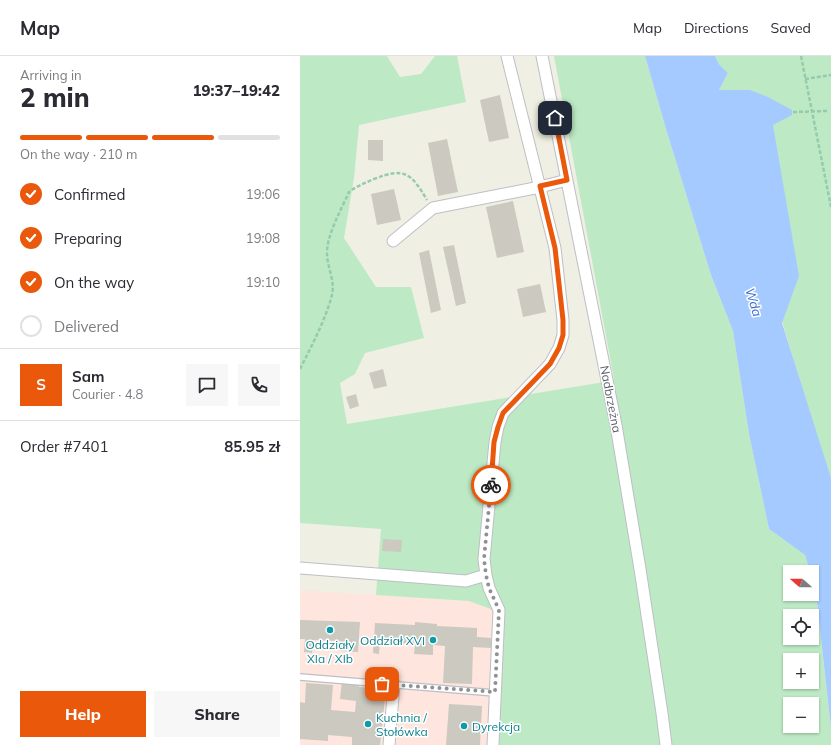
<!DOCTYPE html>
<html lang="en">
<head>
<meta charset="utf-8">
<style>
	:root { --surface:#fff; --page:#f7f7f7; --text:#2b2b33; --muted:#7c7c81; --line:#e1e1e2; --accent:#ea580c }
	body { margin:0; font-family:Mulish,sans-serif; background:var(--page); color:var(--text); height:100vh; display:flex; flex-direction:column; font-size:15px; white-space:nowrap }
	* { box-sizing:border-box; margin:0 }
	p { font-size:13px; color:var(--muted) }
	.icon { flex:none; width:22px; height:22px; fill:none; stroke:currentColor; stroke-width:2; stroke-linecap:round; stroke-linejoin:round }
	.map { position:relative; flex:1; overflow:hidden }
	.details { display:flex; flex-direction:column; background:var(--surface); width:300px }
	.details>* { flex:none }
	.needle { width:26px; rotate:290deg }
	.tools { position:absolute; left:483px; top:509px; display:grid; gap:8px }
	.tools a { display:grid; place-items:center; width:36px; height:36px; border-radius:0px; background:var(--surface); box-shadow:0 1px 3px #0004; font-size:20px }
	.pin { position:absolute; display:grid; place-items:center; width:34px; height:34px; color:#fff; margin:-17px; border-radius:8px; box-shadow:0 2px 6px #0006 }
	.courier { position:absolute; display:grid; place-items:center; width:40px; height:40px; margin:-20px; border:3px solid #ea580c; border-radius:50%; background:#fff; color:#222; box-shadow:0 1px 5px #0007 }
	.summary em { font-style:normal; font-weight:800 }
	.summary div { display:flex; flex-direction:column-reverse }
	.summary { display:flex; align-items:center; justify-content:space-between; height:68px; padding:0 20px }
	h1 { font-size:26px; font-weight:800; line-height:30px }
	.bar { display:grid; grid-template-columns:repeat(4,1fr); gap:6px 4px; align-content:center; height:48px; padding:0 20px }
	.bar i { height:5px; border-radius:3px; background:var(--line) }
	.bar .on { background:var(--accent) }
	.bar p { grid-column:span 4 }
	.line { display:flex; align-items:center; gap:10px; padding:0 20px; border-top:1px solid var(--line) }
	.line div { flex:1 }
	.round { display:grid; place-items:center; flex:none; width:42px; height:42px; border-radius:0px; background:var(--page) }
	ol { padding:0 20px; list-style:none }
	li { display:flex; align-items:center; gap:12px; height:44px }
	li p { margin-inline-start:auto }
	li .icon { padding:4px; border-radius:50%; background:var(--accent); color:#fff; stroke-width:4 }
	li:last-child { color:var(--muted) }
	li i { width:22px; height:22px; border:2px solid var(--line); border-radius:50% }
	.button { display:flex; gap:8px; margin-top:auto; padding:8px 20px }
	.button a { flex:1; height:46px; border-radius:0px; background:var(--accent); color:#fff; font-size:16px; font-weight:800; line-height:46px; text-align:center }
	.button a+a { background:var(--page); color:var(--text) }
	header { display:flex; align-items:center; gap:24px; box-sizing:border-box; height:56px; padding:0 20px; background:var(--surface); border-bottom:1px solid var(--line) }
	header strong { font-size:19px }
	nav { display:flex; gap:22px; margin-inline-start:auto; font-size:14px }
	main { display:flex; flex:1; min-height:0 }
	.map>svg:first-child { display:block }
	.medical { fill:#fee6de }
	.green { fill:#bdeac4; fill-rule:evenodd }
	.water { fill:#a4caff }
	.building { fill:#cbc9c0 }
	.lines { fill:none; stroke-linecap:round; stroke-linejoin:round }
	.service-casing { stroke:#bdbfc6; stroke-width:8 }
	.minor-casing { stroke:#bdbfc6; stroke-width:13 }
	.path { stroke:#95cbad; stroke-width:2.5; stroke-dasharray:4 2; stroke-linecap:butt }
	.service { stroke:#fff; stroke-width:5.5 }
	.minor { stroke:#fff; stroke-width:11 }
	.done { stroke:#8f9192; stroke-width:4; stroke-dasharray:0 7.2 }
	.route { stroke:#ea580c; stroke-width:5 }
	.culture-dot { fill:#0f9aa8; stroke:#fff; stroke-width:1.5 }
	.labels { text-anchor:middle; dominant-baseline:central; stroke-width:3; stroke-linejoin:round; paint-order:stroke }
	.street-label { font-size:12px; fill:#5b5e66; stroke:#fff }
	.culture-label { font-size:12px; fill:#0d838f; stroke:#fff; text-anchor:start }
	.water-label { font-size:13px; font-style:italic; fill:#396cd0; stroke:#fff }
</style>
</head>
<body>
<header>
<strong>Map</strong>
<nav><a>Map</a><a>Directions</a><a>Saved</a></nav>
</header>
<main>
<section class="details">
<div class="summary"><div><h1>2 min</h1><p>Arriving in</p></div><em>19:37–19:42</em></div>
<div class="bar"><i class="on"></i><i class="on"></i><i class="on"></i><i></i><p>On the way · 210 m</p></div>
<ol>
<li><svg class="icon" aria-label="check" viewBox="0 0 24 24"><path d="M5 12l5 5 9-10"/></svg>Confirmed<p>19:06</p></li>
<li><svg class="icon" aria-label="check" viewBox="0 0 24 24"><path d="M5 12l5 5 9-10"/></svg>Preparing<p>19:08</p></li>
<li><svg class="icon" aria-label="check" viewBox="0 0 24 24"><path d="M5 12l5 5 9-10"/></svg>On the way<p>19:10</p></li>
<li><i></i>Delivered</li>
</ol>
<div class="line" style="height:72px"><b class="round" style="background:var(--accent);color:#fff">S</b><div><b>Sam</b><p>Courier · 4.8</p></div><a class="round"><svg class="icon" aria-label="chat" viewBox="0 0 24 24"><path d="M4 5h16v11H9l-5 4z"/></svg></a><a class="round"><svg class="icon" aria-label="phone" viewBox="0 0 24 24"><path d="M5 4h4l2 5-3 2q2 4 5 5l2-3 5 2v4C11 20 4 13 5 4z"/></svg></a></div>
<div class="line" style="height:52px"><div>Order #7401</div><b>85.95 zł</b></div>
<div class="button"><a>Help</a><a>Share</a></div>
</section>
<div class="map">
<svg width="531" height="689" viewBox="0 0 531 689">
	<rect width="100%" height="100%" fill="#f0efe3"/>
	<path class="medical" d="M 0,534 L 169,545 L 204,558 L 198,689 L 0,689 Z"/>
	<path class="green" d="M 0,0 L 87,0 L 100,21 L 121,18 L 135,0 L 157,0 L 166,46 L 59,69 L 54,122 L 44,182 L 76,231 L 111,231 L 124,282 L 65,297 L 55,318 L 40,327 L 47,368 L 298,327 L 314,323 L 254,0 L 345,0 L 366,73 L 411,219 L 433,275 L 449,378 L 469,473 L 505,499 L 510,516 L 490,516 L 490,538 L 512,538 L 512,524 L 516,537 L 531,672 L 531,689 L 198,689 L 204,558 L 169,545 L 76,539 L 81,473 L 0,467 ZM 490,560 L 512,560 L 512,582 L 490,582 ZM 490,604 L 512,604 L 512,626 L 490,626 ZM 490,648 L 512,648 L 512,670 L 490,670 Z
		M 415,0 L 531,0 L 531,430 L 461,194 L 450,34 L 419,34 L 428,17 L 419,8 Z"/>
	<path class="water" d="M 345,0 L 415,0 L 419,8 L 428,17 L 419,34 L 450,34 L 468,41 L 492,54 L 492,59 L 473,69 L 499,220 L 482,267 L 531,422 L 531,672 L 516,537 L 512,524 L 512,516 L 510,516 L 505,499 L 469,473 L 449,378 L 433,275 L 411,219 L 366,73 Z"/>
	<path class="building" d="M 200,39 L 209,82 L 189,86 L 180,44 Z
		M 147,83 L 158,136 L 138,140 L 128,87 Z
		M 68,84 L 83,84 L 83,105 L 68,104 Z
		M 94,133 L 101,164 L 77,169 L 71,138 Z
		M 213,145 L 224,196 L 197,202 L 186,151 Z
		M 154,189 L 166,247 L 156,250 L 143,191 Z
		M 129,194 L 141,254 L 131,257 L 119,197 Z
		M 240,228 L 246,256 L 223,261 L 217,233 Z
		M 83,313 L 87,330 L 74,333 L 69,317 Z
		M 56,338 L 59,350 L 50,353 L 46,341 Z
		M 83,483 L 102,484 L 101,496 L 82,495 Z
		M 0,564 L 60,566 L 58,596 L 40,595 L 41,585 L 13,584 L 12,597 L 4,596 L 5,583 L 0,583 Z
		M 115,566 L 137,568 L 137,570 L 177,572 L 177,581 L 191,582 L 191,592 L 173,591 L 172,628 L 143,627 L 145,590 L 133,589 L 133,599 L 114,598 L 115,588 L 80,586 L 79,598 L 73,597 L 75,567 L 115,569 Z
		M 42,624 L 59,626 L 59,631 L 86,633 L 80,689 L 52,689 L 52,681 L 28,679 L 28,685 L 0,683 L 0,646 L 5,647 L 6,627 L 33,629 L 31,654 L 55,656 L 56,645 L 40,643 Z
		M 149,648 L 182,650 L 180,689 L 146,689 Z"/>
	<g class="lines">
		<g class="service-casing">
			<path id="service" d="M 0,621 L 195,637"/>
		</g>
		<g class="minor-casing">
			<path id="minor" d="M 242,0 L 316,369 L 340,513 L 362,657 L 366,689
				M 93,185 L 133,152 L 240,131 L 267,124
				M 0,512 L 166,525 L 186,519
				M 89,689 L 94,628
				M 193,689 L 199,554 L 189,532 L 186,519 L 184,503 L 195,386 L 198,371 L 203,357 L 250,308 L 259,292 L 263,279 L 263,264 L 255,192 L 207,0"/>
		</g>
		<path class="path" d="M 501,0 L 531,151
			M 505,23 L 531,19
			M 493,56 L 527,55
			M 0,313 C 12,289 25,265 32,239 C 35,225 28,213 27,199 C 26,180 41,154 49,136 C 57,130 65,127 74,123 C 105,111 111,117 127,144"/>
		<use href="#service" class="service"/>
		<use href="#minor" class="minor"/>
	</g>
	<g class="lines">
		<path class="done" d="M 82,628 L 195,636 L 199,554 L 189,532 L 186,519 L 184,503 L 191,429"/>
		<path class="route" d="M 191,429 L 194,386 L 198,371 L 203,357 L 250,308 L 259,292 L 263,279 L 263,264 L 255,192 L 240,130 L 267,124 L 255,62"/>
	</g>
	<g class="culture-dot">
		<circle cx="30" cy="574" r="4"/>
		<circle cx="133" cy="584" r="4"/>
		<circle cx="68" cy="668" r="4"/>
		<circle cx="164" cy="670" r="4"/>
	</g>
	<g class="labels">
		<g class="street-label">
			<text transform="translate(311 343) rotate(79)">Nadbrzeżna</text>
		</g>
		<g class="culture-label">
			<text x="125" y="584" text-anchor="end">Oddział XVI</text>
			<text x="30" y="588" text-anchor="middle">Oddziały<tspan x="30" dy="14">XIa / XIb</tspan></text>
			<text x="76" y="661">Kuchnia /<tspan x="76" dy="14">Stołówka</tspan></text>
			<text x="172" y="670">Dyrekcja</text>
		</g>
		<g class="water-label">
			<text transform="translate(454 246) rotate(73)">Wda</text>
		</g>
	</g>
</svg>
<div class="tools">
<a><svg class="needle" viewBox="-14 -14 28 28"><path d="M0-13l5 13h-10z" fill="#e53935"/><path d="M0 13l5-13h-10z" fill="#7c7c81"/></svg></a>
<a><svg class="icon" aria-label="locate" viewBox="0 0 24 24"><circle cx="12" cy="12" r="6"/><path d="M12 2v4M12 18v4M2 12h4M18 12h4"/></svg></a>
<a>+</a>
<a>−</a>
</div>
<div class="pin" style="left:82px;top:628px;background:#ea580c"><svg class="icon" aria-label="bag" viewBox="0 0 24 24"><path d="M5 8h14l-1 12H6zM9 8a3 3 0 0 1 6 0"/></svg></div>
<div class="pin" style="left:255px;top:62px;background:#1f2937"><svg class="icon" aria-label="home" viewBox="0 0 24 24"><path d="M3 11l9-7 9 7M6 9v11h12V9"/></svg></div>
<div class="courier" style="left:191px;top:429px"><svg class="icon" aria-label="bike" viewBox="0 0 24 24"><circle cx="6" cy="16" r="4"/><circle cx="18" cy="16" r="4"/><path d="M6 16l4-8h5l3 8M10 8l3 8H6M13 5h3"/></svg></div>
</div>
</main>
</body>
</html>
